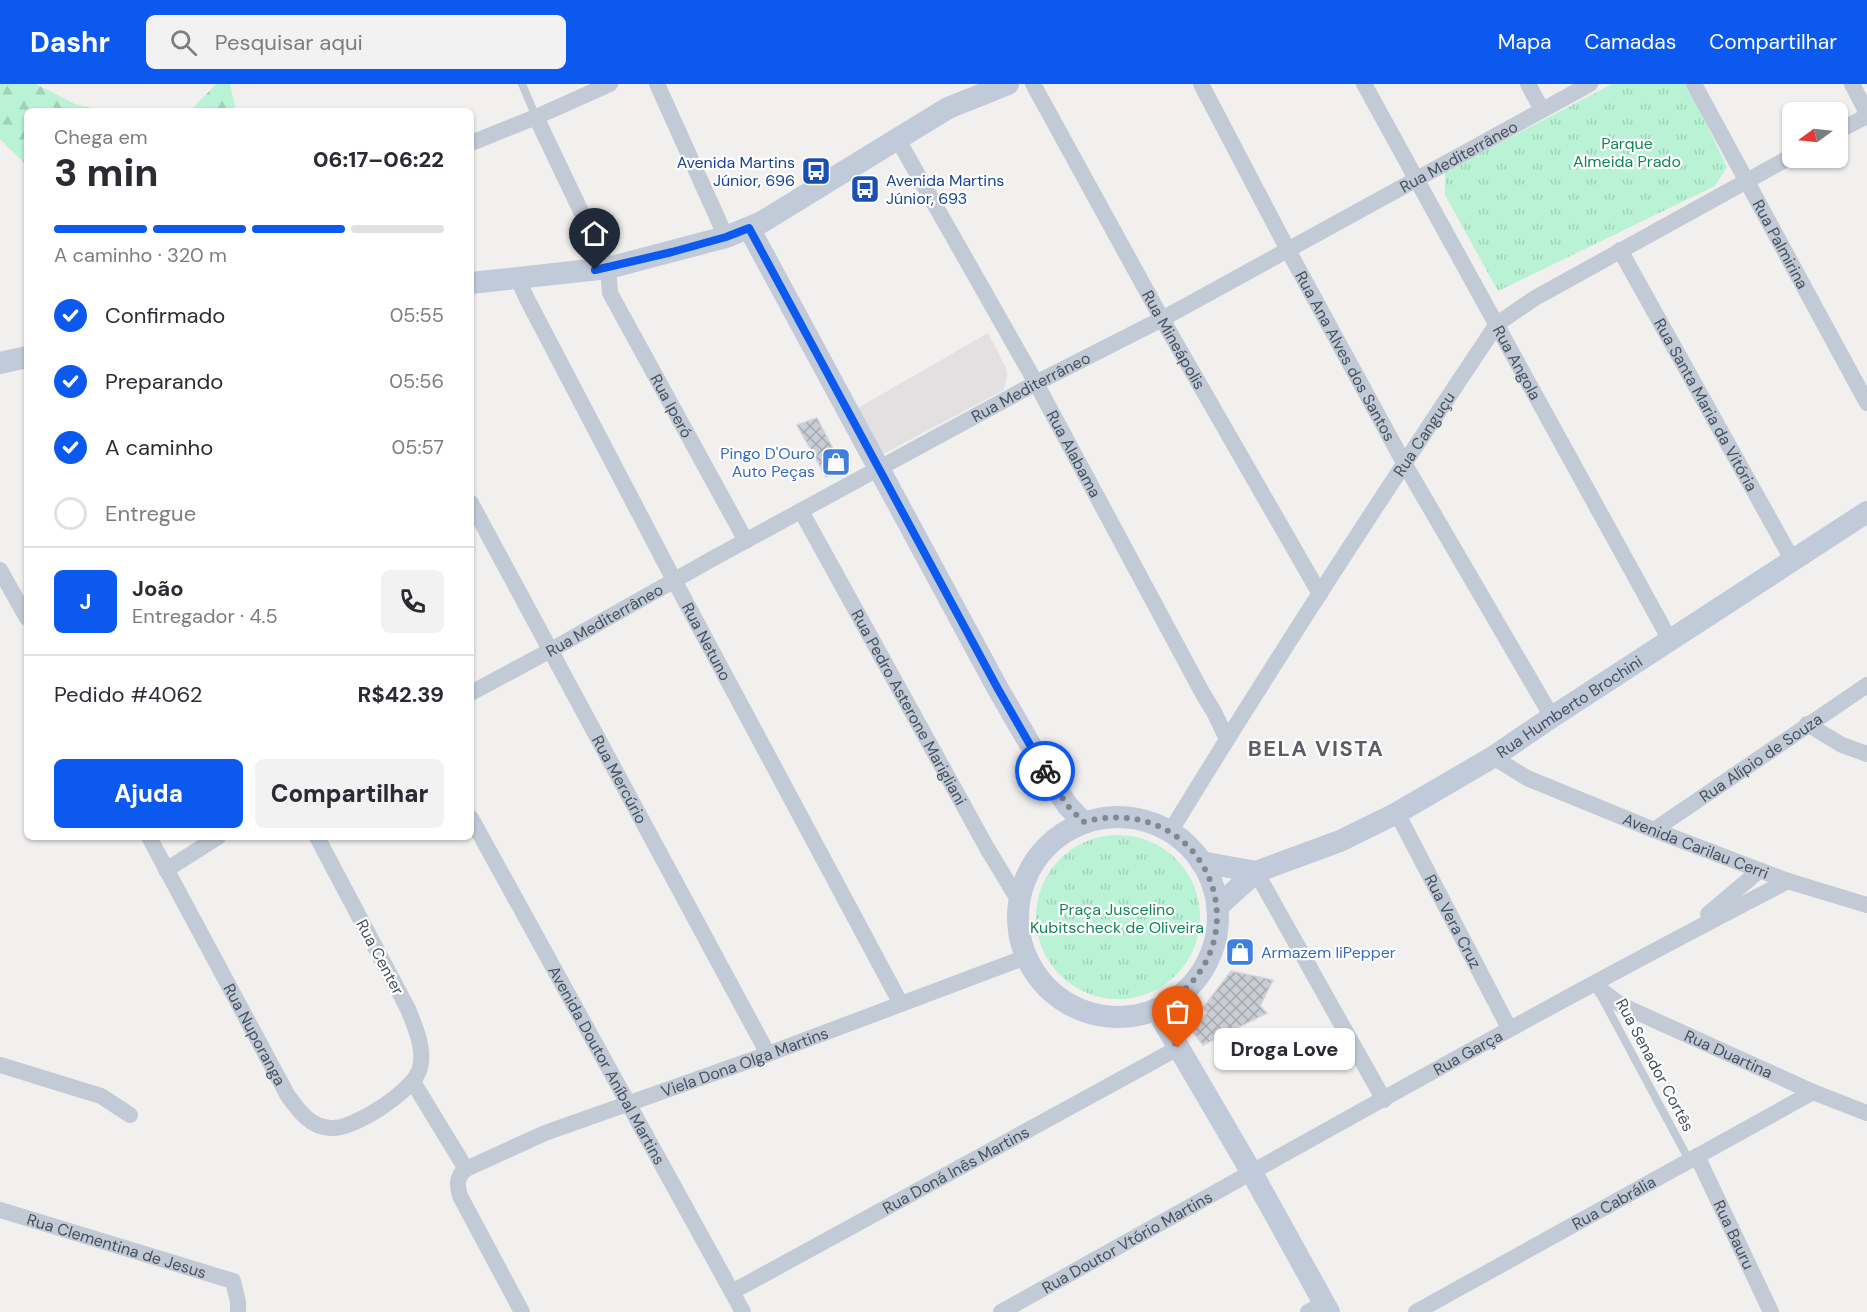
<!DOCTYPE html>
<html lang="pt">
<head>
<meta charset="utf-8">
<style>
	:root { --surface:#fff; --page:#f2f2f3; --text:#2b2b33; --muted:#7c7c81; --line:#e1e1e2; --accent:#0b59ef }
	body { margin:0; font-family:"DM Sans",sans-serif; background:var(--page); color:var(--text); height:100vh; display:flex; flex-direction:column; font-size:22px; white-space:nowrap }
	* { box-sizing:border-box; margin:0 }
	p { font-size:20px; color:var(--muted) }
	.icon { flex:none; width:33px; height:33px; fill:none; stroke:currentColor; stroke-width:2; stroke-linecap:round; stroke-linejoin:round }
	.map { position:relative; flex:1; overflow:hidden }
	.panel { position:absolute; left:24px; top:24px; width:450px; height:732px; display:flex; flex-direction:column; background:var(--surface); border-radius:9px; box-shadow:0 2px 4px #0004 }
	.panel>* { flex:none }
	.needle { width:39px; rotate:255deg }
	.fabs { position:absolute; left:1782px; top:18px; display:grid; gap:12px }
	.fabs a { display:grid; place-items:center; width:66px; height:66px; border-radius:9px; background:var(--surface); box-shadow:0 2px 4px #0004; font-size:30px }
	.pin { position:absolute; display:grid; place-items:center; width:51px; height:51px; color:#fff; margin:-62px -26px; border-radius:50% 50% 50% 0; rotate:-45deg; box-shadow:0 0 6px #0007 }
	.pin .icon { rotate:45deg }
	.courier { position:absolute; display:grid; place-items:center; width:60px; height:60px; margin:-30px; border:4px solid #0b59ef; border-radius:50%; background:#fff; color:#222; box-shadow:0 2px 8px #0007 }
	.bubble { position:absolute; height:42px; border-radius:9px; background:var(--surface); box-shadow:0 2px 4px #0004; font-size:20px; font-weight:800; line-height:42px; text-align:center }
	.summary em { font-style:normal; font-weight:800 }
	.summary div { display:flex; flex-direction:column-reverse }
	.summary { display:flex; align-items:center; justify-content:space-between; height:102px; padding:0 30px }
	h1 { font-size:39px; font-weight:800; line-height:45px }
	.bar { display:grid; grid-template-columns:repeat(4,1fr); gap:9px 6px; align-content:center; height:72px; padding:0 30px }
	.bar i { height:8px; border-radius:4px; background:var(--line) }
	.bar .active { background:var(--accent) }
	.bar p { grid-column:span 4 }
	.line { display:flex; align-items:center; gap:15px; padding:0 30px; border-top:2px solid var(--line) }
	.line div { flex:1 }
	.round { display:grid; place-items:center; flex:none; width:63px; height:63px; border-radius:9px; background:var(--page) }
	ol { padding:0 30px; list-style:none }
	li { display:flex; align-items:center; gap:18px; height:66px }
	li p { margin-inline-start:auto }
	li .icon { padding:6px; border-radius:50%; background:var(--accent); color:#fff; stroke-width:4 }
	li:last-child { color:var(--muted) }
	li i { width:33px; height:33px; border:3px solid var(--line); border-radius:50% }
	.button { display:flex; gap:12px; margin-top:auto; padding:12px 30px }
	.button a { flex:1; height:69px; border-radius:9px; background:var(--accent); color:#fff; font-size:24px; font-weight:800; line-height:69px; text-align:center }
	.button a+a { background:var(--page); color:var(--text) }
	header { display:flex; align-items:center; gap:36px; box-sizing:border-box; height:84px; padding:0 30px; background:var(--accent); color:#fff }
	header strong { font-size:28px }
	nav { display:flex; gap:33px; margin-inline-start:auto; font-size:21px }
	.search { width:420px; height:54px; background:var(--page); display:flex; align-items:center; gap:15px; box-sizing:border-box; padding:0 21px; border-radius:9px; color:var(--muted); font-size:22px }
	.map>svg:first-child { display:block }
	.education { fill:#e3e0e1 }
	.forest { fill:url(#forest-firs) }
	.park { fill:url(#park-tufts) }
	.building { fill:url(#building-cross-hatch); stroke:#d3d4db; stroke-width:1.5 }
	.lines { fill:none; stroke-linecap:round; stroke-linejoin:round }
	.lane { stroke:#c2cad5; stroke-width:8 }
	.street { stroke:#c2cad5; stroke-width:16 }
	.secondary { stroke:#c0cad9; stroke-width:22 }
	.done { stroke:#828891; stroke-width:6; stroke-dasharray:0 10.8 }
	.route { stroke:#0b59ef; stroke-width:8 }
	.labels { text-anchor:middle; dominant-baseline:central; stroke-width:4.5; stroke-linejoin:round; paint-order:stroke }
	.park-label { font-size:16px; fill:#108656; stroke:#fff }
	.street-label { font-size:16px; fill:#46505e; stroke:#fff }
	.transit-label { font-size:16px; fill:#164399; stroke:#fff; text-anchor:end }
	.shop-label { font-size:16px; fill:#366cbe; stroke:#fff; text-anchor:end }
	.district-label { font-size:22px; font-weight:bold; letter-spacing:1.5px; fill:#5b5e65; stroke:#fff }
</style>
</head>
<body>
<header>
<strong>Dashr</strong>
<div class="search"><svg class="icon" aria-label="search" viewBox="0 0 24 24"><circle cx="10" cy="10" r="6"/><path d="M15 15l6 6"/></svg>Pesquisar aqui</div>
<nav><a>Mapa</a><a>Camadas</a><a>Compartilhar</a></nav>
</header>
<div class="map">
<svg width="1867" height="1228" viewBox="0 0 1867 1228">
	<defs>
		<pattern id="forest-firs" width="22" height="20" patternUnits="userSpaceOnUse" patternTransform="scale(1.5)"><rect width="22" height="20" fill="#baf2d5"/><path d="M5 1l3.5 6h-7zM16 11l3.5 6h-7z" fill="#a1d1b9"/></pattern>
		<pattern id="park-tufts" width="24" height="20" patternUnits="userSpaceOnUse" patternTransform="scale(1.5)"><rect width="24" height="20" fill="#baf2d5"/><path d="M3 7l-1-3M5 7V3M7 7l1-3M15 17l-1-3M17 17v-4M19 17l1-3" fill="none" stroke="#a1d1b9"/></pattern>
		<pattern id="building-cross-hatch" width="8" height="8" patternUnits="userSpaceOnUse" patternTransform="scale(1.5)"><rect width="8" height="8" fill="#cbcdd5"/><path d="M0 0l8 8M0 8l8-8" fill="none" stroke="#a7a9b0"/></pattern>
	</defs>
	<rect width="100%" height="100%" fill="#f2efef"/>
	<path class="education" d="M 988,249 L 1006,284 L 1007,292 L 1004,306 L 883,370 L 858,324 Z"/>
	<path class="forest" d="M 0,0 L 36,0 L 75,20 L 102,27 L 27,27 L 27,82 L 0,55 Z
		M 216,0 L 230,0 L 236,27 L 190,27 Z"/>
	<path class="park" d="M 1612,0 L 1687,0 L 1727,83 L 1715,102 L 1498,207 L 1445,111 L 1445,88 Z
		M1036 833a82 82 0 1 1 164 0a82 82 0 1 1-164 0Z"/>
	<path class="building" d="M 817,334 L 842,382 L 826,393 L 797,341 Z
		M 1231,887 L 1273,896 L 1260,922 L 1267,929 L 1203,961 L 1192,947 L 1207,929 L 1203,924 Z"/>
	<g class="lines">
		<path class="lane" d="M 522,0 L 536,33
			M 1600,910 L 1689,1076"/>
		<g class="street">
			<path d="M 657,0 L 726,153"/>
			<path id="s1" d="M 1033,0 L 1162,235 L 1320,510"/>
			<path id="s2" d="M 1201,0 L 1288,166 L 1404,379 L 1552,633"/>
			<path id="s3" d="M 1364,0 L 1670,556"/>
			<path d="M 1528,0 L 1542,26"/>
			<path id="s4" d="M 1694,0 L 1867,319"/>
			<path d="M 1852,0 L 1867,29"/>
			<path id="s5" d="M 536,33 L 608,184 L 610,209 L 746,457"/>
			<path d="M 1838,47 L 1867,32"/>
			<path id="s6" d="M 897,54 L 1036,299 L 1203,610 L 1214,628 L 1227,655"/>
			<path d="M 471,59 L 536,33 L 610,0"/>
			<path id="s7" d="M 1620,166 L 1793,477"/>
			<path id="s8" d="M 517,193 L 527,215 L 674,496 L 901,920"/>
			<path id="s9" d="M 471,419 L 768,970"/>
			<path id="s10" d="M 801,427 L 987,764 L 1019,817"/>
			<path d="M 0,486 L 27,534"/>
			<path id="s11" d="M 471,609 L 551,566 L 712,475 L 1036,299 L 1162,235 L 1590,0"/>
			<path d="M 1807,640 L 1842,661 L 1867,670"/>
			<path id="s12" d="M 1493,673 L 1527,694 L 1654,746 L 1788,797 L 1867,821"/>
			<path id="s13" d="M 1397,729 L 1509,944"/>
			<path id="s14" d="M 471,734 L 743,1228"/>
			<path id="s15" d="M 1654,746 L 1867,601"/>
			<path id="s16" d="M 1170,748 C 1275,576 1385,407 1497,240 L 1535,214 L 1792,72"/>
			<path id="s17" d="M 149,753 L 288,1012 C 299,1027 310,1043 331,1044 C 353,1046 415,1006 420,984 C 425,964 415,943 408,925 L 317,753"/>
			<path d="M 166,786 L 218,753"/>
			<path d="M 1256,788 L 1384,1016"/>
			<path d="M 1708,830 L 1760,786"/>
			<path id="s18" d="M 1597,898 L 1602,907 L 1621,921 L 1813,1008 L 1867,1029"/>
			<path d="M 0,981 L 101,1012 L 130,1031"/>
			<path d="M 413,998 L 466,1085"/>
			<path id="s19" d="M 1697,1072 L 1771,1228"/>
			<path id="s20" d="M 0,1126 L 233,1197 L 238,1218 L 238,1228"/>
			<path id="s21" d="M 732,1208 L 1178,964"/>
			<path id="s22" d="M 522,1228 L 460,1112 C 457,1101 456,1093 466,1085 L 545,1049 L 768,970 L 1026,873"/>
			<path id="s23" d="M 1001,1228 C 1263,1083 1522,934 1788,797"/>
			<path d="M 1308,1228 L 1324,1219"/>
			<path id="s24" d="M 1416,1228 L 1813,1008"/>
		</g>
		<g class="secondary">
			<path d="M 749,144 L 998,605 L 1049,693 L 1067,721 L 1083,738"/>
			<path d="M 471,199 L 608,184 L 726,153 L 760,139 L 948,24 L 1008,0"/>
			<path d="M 0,279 L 27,273"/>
			<circle cx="1118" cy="833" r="100"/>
			<path d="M 1201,778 L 1256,788"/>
			<path id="s25" d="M 1217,823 L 1256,788 L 1340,757 L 1397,729 L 1493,673 L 1552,633 L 1867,428"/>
			<path d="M 1156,925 L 1252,1089 L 1329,1228"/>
		</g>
	</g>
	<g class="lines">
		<path class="done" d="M 1045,687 L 1067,721 L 1083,738 C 1210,705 1271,865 1156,926 L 1178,964"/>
		<path class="route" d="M 595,186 L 672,168 L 726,153 L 749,144 L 998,605 L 1045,687"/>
	</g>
	<defs>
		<g id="bus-square" transform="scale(1.5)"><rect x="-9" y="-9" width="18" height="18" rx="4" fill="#1a4fb4" stroke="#fff"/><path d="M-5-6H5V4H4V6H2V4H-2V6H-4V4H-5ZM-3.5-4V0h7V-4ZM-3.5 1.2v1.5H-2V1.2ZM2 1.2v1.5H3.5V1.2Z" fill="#fff"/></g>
		<g id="shop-square" transform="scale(1.5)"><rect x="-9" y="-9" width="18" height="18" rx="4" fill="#3f7fe0" stroke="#fff"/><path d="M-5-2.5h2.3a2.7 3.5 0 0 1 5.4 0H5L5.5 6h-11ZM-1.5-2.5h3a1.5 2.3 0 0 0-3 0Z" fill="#fff"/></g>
	</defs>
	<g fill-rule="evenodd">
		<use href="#bus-square" x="816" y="87"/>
		<use href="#bus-square" x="865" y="105"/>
		<use href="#shop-square" x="836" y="378"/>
		<use href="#shop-square" x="1240" y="868"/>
	</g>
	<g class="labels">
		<g class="park-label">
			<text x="1627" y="59">Parque<tspan x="1627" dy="18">Almeida Prado</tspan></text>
			<text x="1117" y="825">Praça Juscelino<tspan x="1117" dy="18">Kubitscheck de Oliveira</tspan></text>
		</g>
		<g class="street-label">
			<text stroke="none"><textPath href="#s11" startOffset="1124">Rua Mediterrâneo</textPath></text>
			<text stroke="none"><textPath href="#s4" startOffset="182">Rua Palmirina</textPath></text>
			<text stroke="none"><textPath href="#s1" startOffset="292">Rua Mineápolis</textPath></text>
			<text stroke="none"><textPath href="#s2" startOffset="308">Rua Ana Alves dos Santos</textPath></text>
			<text stroke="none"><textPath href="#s3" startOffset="318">Rua Angola</textPath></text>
			<text stroke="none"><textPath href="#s11" startOffset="638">Rua Mediterrâneo</textPath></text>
			<text stroke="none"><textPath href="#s7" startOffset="177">Rua Santa Maria da Vitória</textPath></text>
			<text stroke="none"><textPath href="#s5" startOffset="321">Rua Iperó</textPath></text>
			<text stroke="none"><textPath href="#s16" startOffset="472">Rua Canguçu</textPath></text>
			<text stroke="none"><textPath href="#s6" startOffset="362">Rua Alabama</textPath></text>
			<text stroke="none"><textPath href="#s11" startOffset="152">Rua Mediterrâneo</textPath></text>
			<text stroke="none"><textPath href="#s8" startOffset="411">Rua Netuno</textPath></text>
			<text stroke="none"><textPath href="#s10" startOffset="224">Rua Pedro Asterone Marigliani</textPath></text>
			<text stroke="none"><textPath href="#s25" startOffset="408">Rua Humberto Brochini</textPath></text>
			<text stroke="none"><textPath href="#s15" startOffset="129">Rua Alípio de Souza</textPath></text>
			<text stroke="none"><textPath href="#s9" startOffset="314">Rua Mercúrio</textPath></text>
			<text stroke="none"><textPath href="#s12" startOffset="222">Avenida Carilau Cerri</textPath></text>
			<text stroke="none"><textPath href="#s13" startOffset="122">Rua Vera Cruz</textPath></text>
			<text transform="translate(380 873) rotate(62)">Rua Center</text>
			<text stroke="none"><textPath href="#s17" startOffset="224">Rua Nuporanga</textPath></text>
			<text stroke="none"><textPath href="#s23" startOffset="534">Rua Garça</textPath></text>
			<text stroke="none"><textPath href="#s18" startOffset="152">Rua Duartina</textPath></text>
			<text stroke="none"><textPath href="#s22" startOffset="460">Viela Dona Olga Martins</textPath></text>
			<text stroke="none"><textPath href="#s14" startOffset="282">Avenida Doutor Aníbal Martins</textPath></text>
			<text transform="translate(1655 981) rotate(62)">Rua Senador Cortês</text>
			<text stroke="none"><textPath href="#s21" startOffset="255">Rua Doná Inês Martins</textPath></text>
			<text stroke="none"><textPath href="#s24" startOffset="226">Rua Cabrália</textPath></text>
			<text stroke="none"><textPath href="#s19" startOffset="87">Rua Bauru</textPath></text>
			<text stroke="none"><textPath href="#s23" startOffset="144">Rua Doutor Vtório Martins</textPath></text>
			<text stroke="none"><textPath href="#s20" startOffset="122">Rua Clementina de Jesus</textPath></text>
		</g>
		<g class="transit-label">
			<text x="795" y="78">Avenida Martins<tspan x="795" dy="18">Júnior, 696</tspan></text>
			<text x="886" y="96" text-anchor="start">Avenida Martins<tspan x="886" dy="18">Júnior, 693</tspan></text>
		</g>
		<g class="shop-label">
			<text x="815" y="369">Pingo D'Ouro<tspan x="815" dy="18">Auto Peças</tspan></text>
			<text x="1261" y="868" text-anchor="start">Armazem liPepper</text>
		</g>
		<g class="district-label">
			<text x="1316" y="664">BELA VISTA</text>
		</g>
	</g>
</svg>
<div class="fabs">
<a><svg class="needle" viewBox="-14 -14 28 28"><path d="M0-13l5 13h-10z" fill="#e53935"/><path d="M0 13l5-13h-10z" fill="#7c7c81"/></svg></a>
</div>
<div class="pin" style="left:1178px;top:964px;background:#ea580c"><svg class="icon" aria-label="bag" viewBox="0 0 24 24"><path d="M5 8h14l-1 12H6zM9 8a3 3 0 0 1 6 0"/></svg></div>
<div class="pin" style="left:595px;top:186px;background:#1f2937"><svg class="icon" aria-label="home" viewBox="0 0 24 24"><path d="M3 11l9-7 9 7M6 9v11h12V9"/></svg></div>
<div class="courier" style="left:1045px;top:687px"><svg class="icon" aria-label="bike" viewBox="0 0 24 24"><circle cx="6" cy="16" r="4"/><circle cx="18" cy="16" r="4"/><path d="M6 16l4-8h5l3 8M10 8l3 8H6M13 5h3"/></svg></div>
<div class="bubble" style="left:1214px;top:944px;width:141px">Droga Love</div>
<section class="panel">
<div class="summary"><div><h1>3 min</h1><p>Chega em</p></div><em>06:17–06:22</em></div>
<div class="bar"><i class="active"></i><i class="active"></i><i class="active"></i><i></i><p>A caminho · 320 m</p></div>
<ol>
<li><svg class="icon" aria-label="check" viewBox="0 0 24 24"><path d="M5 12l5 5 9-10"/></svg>Confirmado<p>05:55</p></li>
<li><svg class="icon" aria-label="check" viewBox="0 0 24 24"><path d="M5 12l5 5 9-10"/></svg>Preparando<p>05:56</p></li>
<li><svg class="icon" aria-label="check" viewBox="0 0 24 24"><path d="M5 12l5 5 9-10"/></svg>A caminho<p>05:57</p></li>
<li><i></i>Entregue</li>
</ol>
<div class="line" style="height:108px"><b class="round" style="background:var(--accent);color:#fff">J</b><div><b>João</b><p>Entregador · 4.5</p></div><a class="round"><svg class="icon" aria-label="phone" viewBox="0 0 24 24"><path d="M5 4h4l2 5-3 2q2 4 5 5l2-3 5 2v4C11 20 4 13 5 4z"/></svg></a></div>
<div class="line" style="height:78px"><div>Pedido #4062</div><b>R$42.39</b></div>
<div class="button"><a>Ajuda</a><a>Compartilhar</a></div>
</section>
</div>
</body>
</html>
